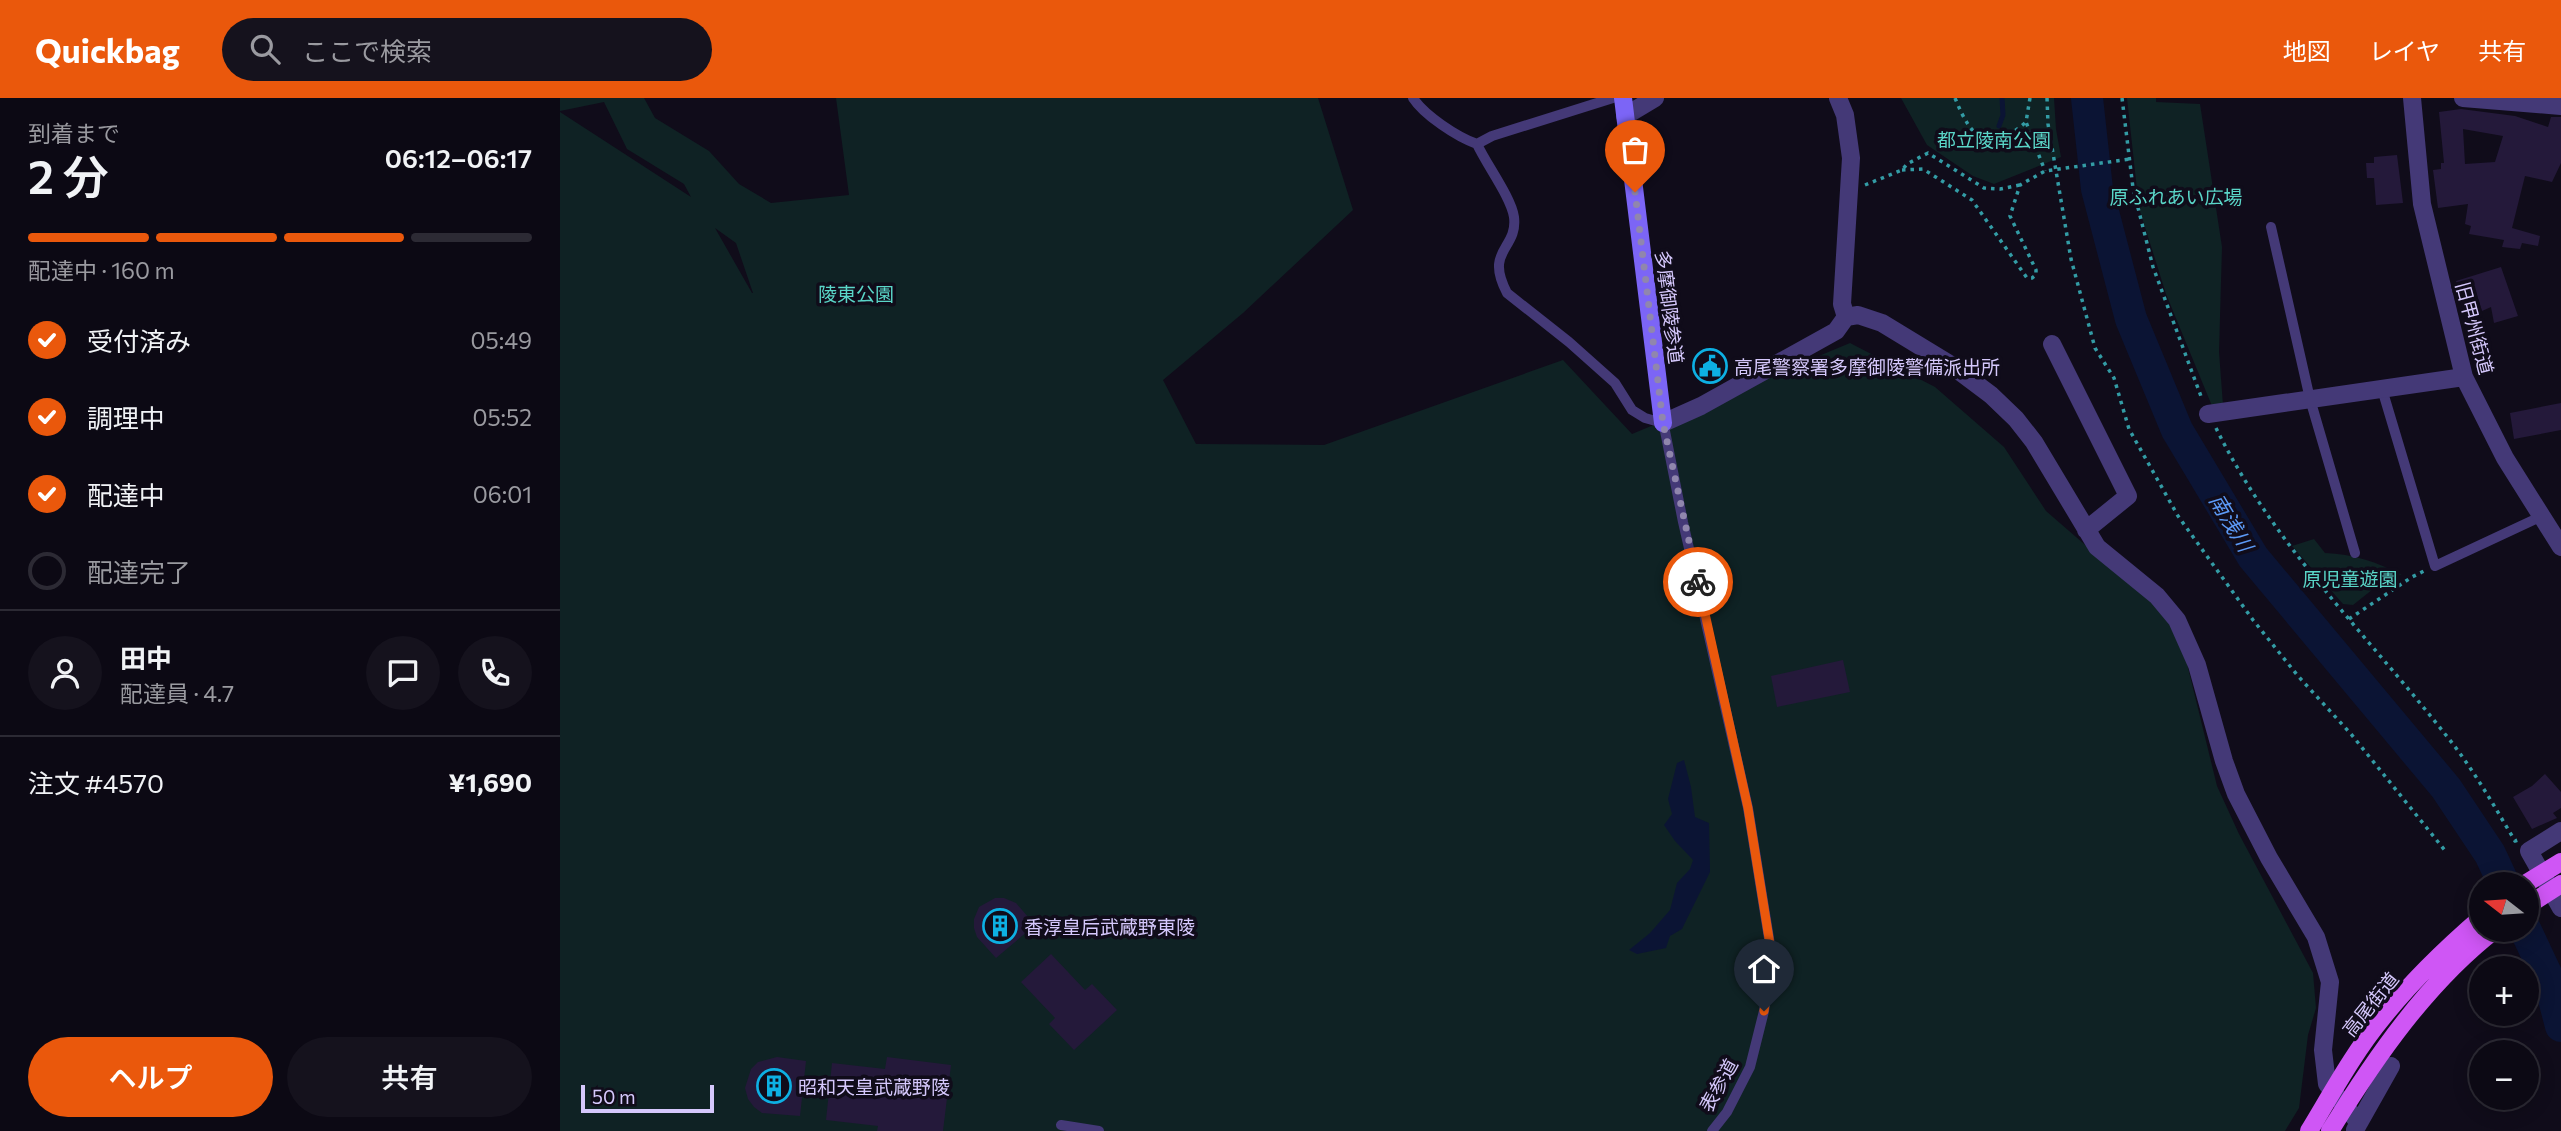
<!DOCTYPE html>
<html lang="ja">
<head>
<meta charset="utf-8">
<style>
	:root { --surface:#0c0914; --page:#15121d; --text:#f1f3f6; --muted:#9a9aa0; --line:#2c2a34; --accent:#ea580c }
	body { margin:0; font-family:Commissioner,"Noto Sans JP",sans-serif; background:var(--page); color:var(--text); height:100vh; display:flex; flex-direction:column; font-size:26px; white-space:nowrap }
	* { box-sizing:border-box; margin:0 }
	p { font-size:23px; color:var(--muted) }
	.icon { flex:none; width:38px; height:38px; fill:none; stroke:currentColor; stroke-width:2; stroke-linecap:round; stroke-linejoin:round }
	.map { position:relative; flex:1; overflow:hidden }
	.sheet { display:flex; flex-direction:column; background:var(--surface); width:560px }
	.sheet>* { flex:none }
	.needle { width:46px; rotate:287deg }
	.controls { position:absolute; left:1909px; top:774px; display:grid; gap:14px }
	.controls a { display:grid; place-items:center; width:70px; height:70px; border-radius:50%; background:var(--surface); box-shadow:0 4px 18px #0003,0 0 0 2px var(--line); font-size:35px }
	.scale { position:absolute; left:21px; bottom:18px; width:133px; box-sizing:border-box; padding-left:7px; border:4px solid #d5c8fc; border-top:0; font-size:19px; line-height:24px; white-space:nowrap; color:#d5c8fc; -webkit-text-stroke:5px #100c1a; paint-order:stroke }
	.pin { position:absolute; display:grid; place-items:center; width:60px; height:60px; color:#fff; margin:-72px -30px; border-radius:50% 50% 50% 0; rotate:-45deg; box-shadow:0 0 7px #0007 }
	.pin .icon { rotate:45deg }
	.courier { position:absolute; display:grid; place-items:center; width:70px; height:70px; margin:-35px; border:5px solid #ea580c; border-radius:50%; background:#fff; color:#222; box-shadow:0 2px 9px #0007 }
	.head em { font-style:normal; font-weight:600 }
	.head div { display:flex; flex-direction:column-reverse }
	.head { display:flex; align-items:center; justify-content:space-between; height:119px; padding:0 28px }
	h1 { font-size:46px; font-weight:600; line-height:52px }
	.bar { display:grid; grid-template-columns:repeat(4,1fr); gap:10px 7px; align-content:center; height:84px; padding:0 28px }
	.bar i { height:9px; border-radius:5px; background:var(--line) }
	.bar .current { background:var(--accent) }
	.bar p { grid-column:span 4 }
	.line { display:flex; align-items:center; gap:18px; padding:0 28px; border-top:2px solid var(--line) }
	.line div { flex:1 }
	.round { display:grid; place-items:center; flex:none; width:74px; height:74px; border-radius:37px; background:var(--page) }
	ol { padding:0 28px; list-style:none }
	li { display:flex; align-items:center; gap:21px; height:77px }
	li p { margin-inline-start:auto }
	li .icon { padding:7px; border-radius:50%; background:var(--accent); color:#fff; stroke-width:4 }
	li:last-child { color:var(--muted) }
	li i { width:38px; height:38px; border:4px solid var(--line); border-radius:50% }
	.cta { display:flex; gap:14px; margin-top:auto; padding:14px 28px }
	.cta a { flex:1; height:80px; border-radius:42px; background:var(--accent); color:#fff; font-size:28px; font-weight:600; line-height:80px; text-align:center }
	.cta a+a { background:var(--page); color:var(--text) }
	header { display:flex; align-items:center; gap:42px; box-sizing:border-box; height:98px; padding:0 35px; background:var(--accent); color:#fff }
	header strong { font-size:33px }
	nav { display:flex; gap:38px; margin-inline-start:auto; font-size:24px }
	.search { width:490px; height:63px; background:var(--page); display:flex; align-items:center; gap:18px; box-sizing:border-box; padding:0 24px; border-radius:38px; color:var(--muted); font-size:26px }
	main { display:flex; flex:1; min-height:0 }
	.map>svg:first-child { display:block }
	.green { fill:#0f2224; fill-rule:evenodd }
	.water { fill:#0b1434 }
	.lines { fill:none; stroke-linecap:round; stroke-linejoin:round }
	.stream { stroke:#0b1434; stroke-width:5 }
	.river { stroke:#0b1434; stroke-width:32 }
	.building { fill:#24193a; fill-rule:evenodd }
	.path { stroke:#339ca5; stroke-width:3.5; stroke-dasharray:3.5 5; stroke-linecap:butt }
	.service { stroke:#443977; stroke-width:10 }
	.minor { stroke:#443977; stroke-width:18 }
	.secondary { stroke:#7c65f6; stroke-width:18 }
	.primary-bridge { stroke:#cf56f5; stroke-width:18 }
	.done { stroke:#9086ad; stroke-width:7; stroke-dasharray:0 12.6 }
	.route { stroke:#ea580c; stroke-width:9 }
	.labels { text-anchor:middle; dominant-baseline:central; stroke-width:7; stroke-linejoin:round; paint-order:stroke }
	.park-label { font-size:19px; fill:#5ad6c8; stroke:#100c1a }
	.street-label { font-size:19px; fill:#d5c8fc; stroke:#100c1a }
	.poi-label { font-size:19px; fill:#d5c8fc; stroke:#100c1a; text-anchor:start }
	.water-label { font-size:21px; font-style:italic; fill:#5c9af6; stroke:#100c1a }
</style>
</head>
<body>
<header>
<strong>Quickbag</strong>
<div class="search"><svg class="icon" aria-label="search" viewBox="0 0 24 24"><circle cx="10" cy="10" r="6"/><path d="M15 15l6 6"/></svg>ここで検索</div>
<nav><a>地図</a><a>レイヤ</a><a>共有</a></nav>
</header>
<main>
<section class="sheet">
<div class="head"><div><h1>2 分</h1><p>到着まで</p></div><em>06:12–06:17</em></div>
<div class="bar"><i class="current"></i><i class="current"></i><i class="current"></i><i></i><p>配達中 · 160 m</p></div>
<ol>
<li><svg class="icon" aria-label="check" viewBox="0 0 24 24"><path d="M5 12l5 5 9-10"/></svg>受付済み<p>05:49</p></li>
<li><svg class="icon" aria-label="check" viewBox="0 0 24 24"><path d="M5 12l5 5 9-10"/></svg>調理中<p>05:52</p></li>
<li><svg class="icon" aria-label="check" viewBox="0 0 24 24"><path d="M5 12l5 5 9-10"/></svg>配達中<p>06:01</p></li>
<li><i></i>配達完了</li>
</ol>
<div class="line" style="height:126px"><a class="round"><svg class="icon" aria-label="person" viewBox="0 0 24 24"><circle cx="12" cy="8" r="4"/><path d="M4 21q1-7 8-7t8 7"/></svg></a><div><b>田中</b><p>配達員 · 4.7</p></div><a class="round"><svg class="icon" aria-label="chat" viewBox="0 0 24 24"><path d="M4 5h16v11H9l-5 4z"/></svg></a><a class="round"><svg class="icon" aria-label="phone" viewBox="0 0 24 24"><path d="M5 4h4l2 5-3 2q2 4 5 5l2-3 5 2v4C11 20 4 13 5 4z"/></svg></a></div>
<div class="line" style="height:91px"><div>注文 #4570</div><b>¥1,690</b></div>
<div class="cta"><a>ヘルプ</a><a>共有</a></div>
</section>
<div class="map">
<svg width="2001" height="1033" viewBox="0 0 2001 1033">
	<rect width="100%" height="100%" fill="#100c1a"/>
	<path class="green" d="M 0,0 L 84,0 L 95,20 L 149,53 L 179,86 L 211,105 L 289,97 L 276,0 L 758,0 L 793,112 L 683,215 L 603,282 L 636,346 L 764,347 L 1003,262 L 1072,336 L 1290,245 L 1375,289 L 1444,349 L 1486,413 L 1598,510 L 1620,537 L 1657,688 L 1679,736 L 1753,875 L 1756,910 L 1748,937 L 1739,1010 L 1725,1033 L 0,1033 L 0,14 L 131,99 L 124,86 L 67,51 L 44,4 L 0,13 ZM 155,130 L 176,145 L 193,195 L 192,195 Z
		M 1341,0 L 1494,0 L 1496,31 L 1501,59 L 1434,86 L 1413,78 L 1367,47 Z
		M 1567,0 L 1596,0 L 1596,4 L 1640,6 L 1662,149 L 1659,254 L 1663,307 L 1652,308 L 1606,196 L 1579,110 Z
		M 1754,441 L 1765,455 C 1793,456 1817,464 1842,477 L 1832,476 L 1793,507 L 1783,506 L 1732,448 Z"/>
	<path class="water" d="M 1124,662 L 1131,689 L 1135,719 L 1149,725 L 1150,774 L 1122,831 L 1110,838 L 1106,850 L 1077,856 L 1069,852 L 1090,835 L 1110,812 L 1117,785 L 1130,771 L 1133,762 L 1115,743 L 1104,727 L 1112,716 L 1108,701 L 1117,665 Z"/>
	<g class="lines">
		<path class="stream" d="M 1439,28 L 1443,17 L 1442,0
			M 1989,882 L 2001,887"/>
		<path class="river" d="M 1527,0 L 1537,91 L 1571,221 L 1617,332 L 1693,459 L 1886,690 L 1930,756 L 1944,786
			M 1965,831 L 1989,882 L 2001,928"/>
	</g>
	<path class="building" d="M 1901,11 L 1955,18 L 1988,29 L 1991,19 L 2001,19 L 2001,65 L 1992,84 L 1965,78 L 1952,130 L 1980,138 L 1978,148 L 1962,145 L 1960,151 L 1942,149 L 1944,142 L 1909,136 L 1911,128 L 1905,126 L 1908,106 L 1878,110 L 1873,72 L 1881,71 L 1881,65 L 1884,65 L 1879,14 ZM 1903,31 L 1943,38 L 1935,64 L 1905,66 Z
		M 1837,57 L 1843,105 L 1816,107 L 1814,80 L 1807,80 L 1806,65 L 1814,65 L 1814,59 Z
		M 1941,169 L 1958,218 L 1934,225 L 1931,209 L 1922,213 L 1916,194 L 1900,198 L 1896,183 Z
		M 2001,305 L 2001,332 L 1954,341 L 1950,315 Z
		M 1283,562 L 1290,594 L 1217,609 L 1211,578 Z
		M 1985,676 L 2001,694 L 2001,710 L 1993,715 L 1997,720 L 1972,731 L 1953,699 L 1972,688 Z
		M 435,800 L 444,800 L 456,805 L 475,827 L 436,860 L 417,839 L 414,830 L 414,821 L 419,809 Z
		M 491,856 L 525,892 L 532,886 L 557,912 L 514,952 L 489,926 L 495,920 L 461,884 Z
		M 217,959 L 246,963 L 240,1018 L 202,1015 L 194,1009 L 188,1001 L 185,990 L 191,971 L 198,964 Z
		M 327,959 L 391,967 L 383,1033 L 317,1033 L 318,1028 L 266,1022 L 272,965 L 325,971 Z"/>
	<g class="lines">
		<path class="path" d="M 1395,0 C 1412,42 1428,57 1466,24
			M 1470,0 L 1466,24 L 1485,73
			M 1487,0 L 1488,26 L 1511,161 L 1535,250 L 1554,280 L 1569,331 L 1618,418 L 1693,522 L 1738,578 L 1791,636 L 1887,755
			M 1562,0 L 1573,90 L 1593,169 L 1642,301
			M 1342,72 L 1363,71 L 1412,102 L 1467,180 L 1472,180 L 1476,177 L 1476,172 L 1450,118 L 1460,87 L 1485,73 L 1570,61
			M 1305,87 L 1342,72 L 1347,66 L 1368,55 L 1424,90 L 1440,91 L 1460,87
			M 1656,330 C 1713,446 1806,536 1885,636 C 1912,669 1933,706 1955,743 L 1958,742
			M 1789,521 L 1852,479 L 1864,473"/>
		<path class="service" d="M 853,0 C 864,17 897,39 917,46 L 932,38 L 1053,0
			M 917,46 C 926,66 951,99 954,119 C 958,152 924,151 947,195 L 1009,244 L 1055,285 L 1072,312 L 1085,320 L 1103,325 L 1105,333 L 1123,424 L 1188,710 L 1212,859 L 1204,913 L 1190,969 L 1167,1014 L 1152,1033
			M 1711,129 L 1750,301 L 1795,455
			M 1822,291 L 1875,468 L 1980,419
			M 501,1027 L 539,1033"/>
		<path class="minor" d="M 1278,0 L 1285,17 L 1291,60 L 1282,206 L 1286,219
			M 1852,0 L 1862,106 L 1904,279 L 1945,360 L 2001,449
			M 1903,0 L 2001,8
			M 1065,18 L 1095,0
			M 1492,246 L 1568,398 L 1526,432
			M 1648,316 L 1904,279
			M 1103,325 L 1141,308 L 1276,233 L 1286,219 L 1298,217 L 1322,225 L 1391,267 L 1431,297 L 1456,321 L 1474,344 L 1537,449 L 1597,498 L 1617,522 L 1637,567 L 1664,663 L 1676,696 L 1709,760 L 1756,839 L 1770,884 L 1763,952 L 1767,986 L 1799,1025
			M 2001,733 L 1969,753 L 2001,810
			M 1795,1032 L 1831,968"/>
		<path class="secondary" d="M 1063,0 L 1103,325"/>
		<path class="primary-bridge" d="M 1965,786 L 2001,764
			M 1967,808 L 2001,786
			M 1749,1033 C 1772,995 1794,954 1823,919 C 1852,883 1886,850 1922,819
			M 1770,1033 C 1815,960 1867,884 1936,831"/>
	</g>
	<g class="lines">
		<path class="done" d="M 1075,94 L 1103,325 L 1138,484"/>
		<path class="route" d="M 1138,484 L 1188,710 L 1212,859 L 1204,913"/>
	</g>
	<defs>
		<g id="civic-ring" transform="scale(1.75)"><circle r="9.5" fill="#100c1a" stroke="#0db0e3" stroke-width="1.5"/><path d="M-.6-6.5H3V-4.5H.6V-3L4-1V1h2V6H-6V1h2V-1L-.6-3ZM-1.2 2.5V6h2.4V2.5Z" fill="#0db0e3"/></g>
		<g id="building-ring" transform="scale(1.75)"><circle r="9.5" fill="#100c1a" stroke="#0db0e3" stroke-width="1.5"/><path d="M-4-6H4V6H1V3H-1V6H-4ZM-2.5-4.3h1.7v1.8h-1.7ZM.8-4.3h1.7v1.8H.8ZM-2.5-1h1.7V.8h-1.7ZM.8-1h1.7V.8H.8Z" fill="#0db0e3"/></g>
	</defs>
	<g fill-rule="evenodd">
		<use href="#civic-ring" x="1150" y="268"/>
		<use href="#building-ring" x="440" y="828"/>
		<use href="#building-ring" x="214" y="988"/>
	</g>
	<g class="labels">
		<g class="park-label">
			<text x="1434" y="41">都立陵南公園</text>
			<text x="1616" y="98">原ふれあい広場</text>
			<text x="296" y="195">陵東公園</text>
			<text x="1790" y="480">原児童遊園</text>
		</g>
		<g class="street-label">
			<text transform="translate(1110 209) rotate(83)">多摩御陵参道</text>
			<text transform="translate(1915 230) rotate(75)">旧甲州街道</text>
			<text transform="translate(1810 906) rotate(-51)">高尾街道</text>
			<text transform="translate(1158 987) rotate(-61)">表参道</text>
		</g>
		<g class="poi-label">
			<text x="1174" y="268">高尾警察署多摩御陵警備派出所</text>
			<text x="464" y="828">香淳皇后武蔵野東陵</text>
			<text x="238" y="988">昭和天皇武蔵野陵</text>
		</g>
		<g class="water-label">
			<text transform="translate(1672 424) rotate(59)">南浅川</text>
		</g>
	</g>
</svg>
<div class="controls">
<a><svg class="needle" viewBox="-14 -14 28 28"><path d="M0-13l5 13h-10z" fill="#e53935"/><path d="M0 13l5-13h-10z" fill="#9a9aa0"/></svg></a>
<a>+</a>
<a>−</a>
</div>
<div class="scale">50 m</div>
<div class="pin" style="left:1075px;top:94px;background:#ea580c"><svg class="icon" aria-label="bag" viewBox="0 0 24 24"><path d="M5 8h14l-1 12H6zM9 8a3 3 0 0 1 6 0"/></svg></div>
<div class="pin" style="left:1204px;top:913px;background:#1f2937"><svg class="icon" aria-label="home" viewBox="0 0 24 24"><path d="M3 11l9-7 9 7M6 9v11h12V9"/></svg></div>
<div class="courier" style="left:1138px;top:484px"><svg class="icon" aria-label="bike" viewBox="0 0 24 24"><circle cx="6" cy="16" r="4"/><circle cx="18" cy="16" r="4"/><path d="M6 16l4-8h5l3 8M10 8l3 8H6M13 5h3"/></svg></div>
</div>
</main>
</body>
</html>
